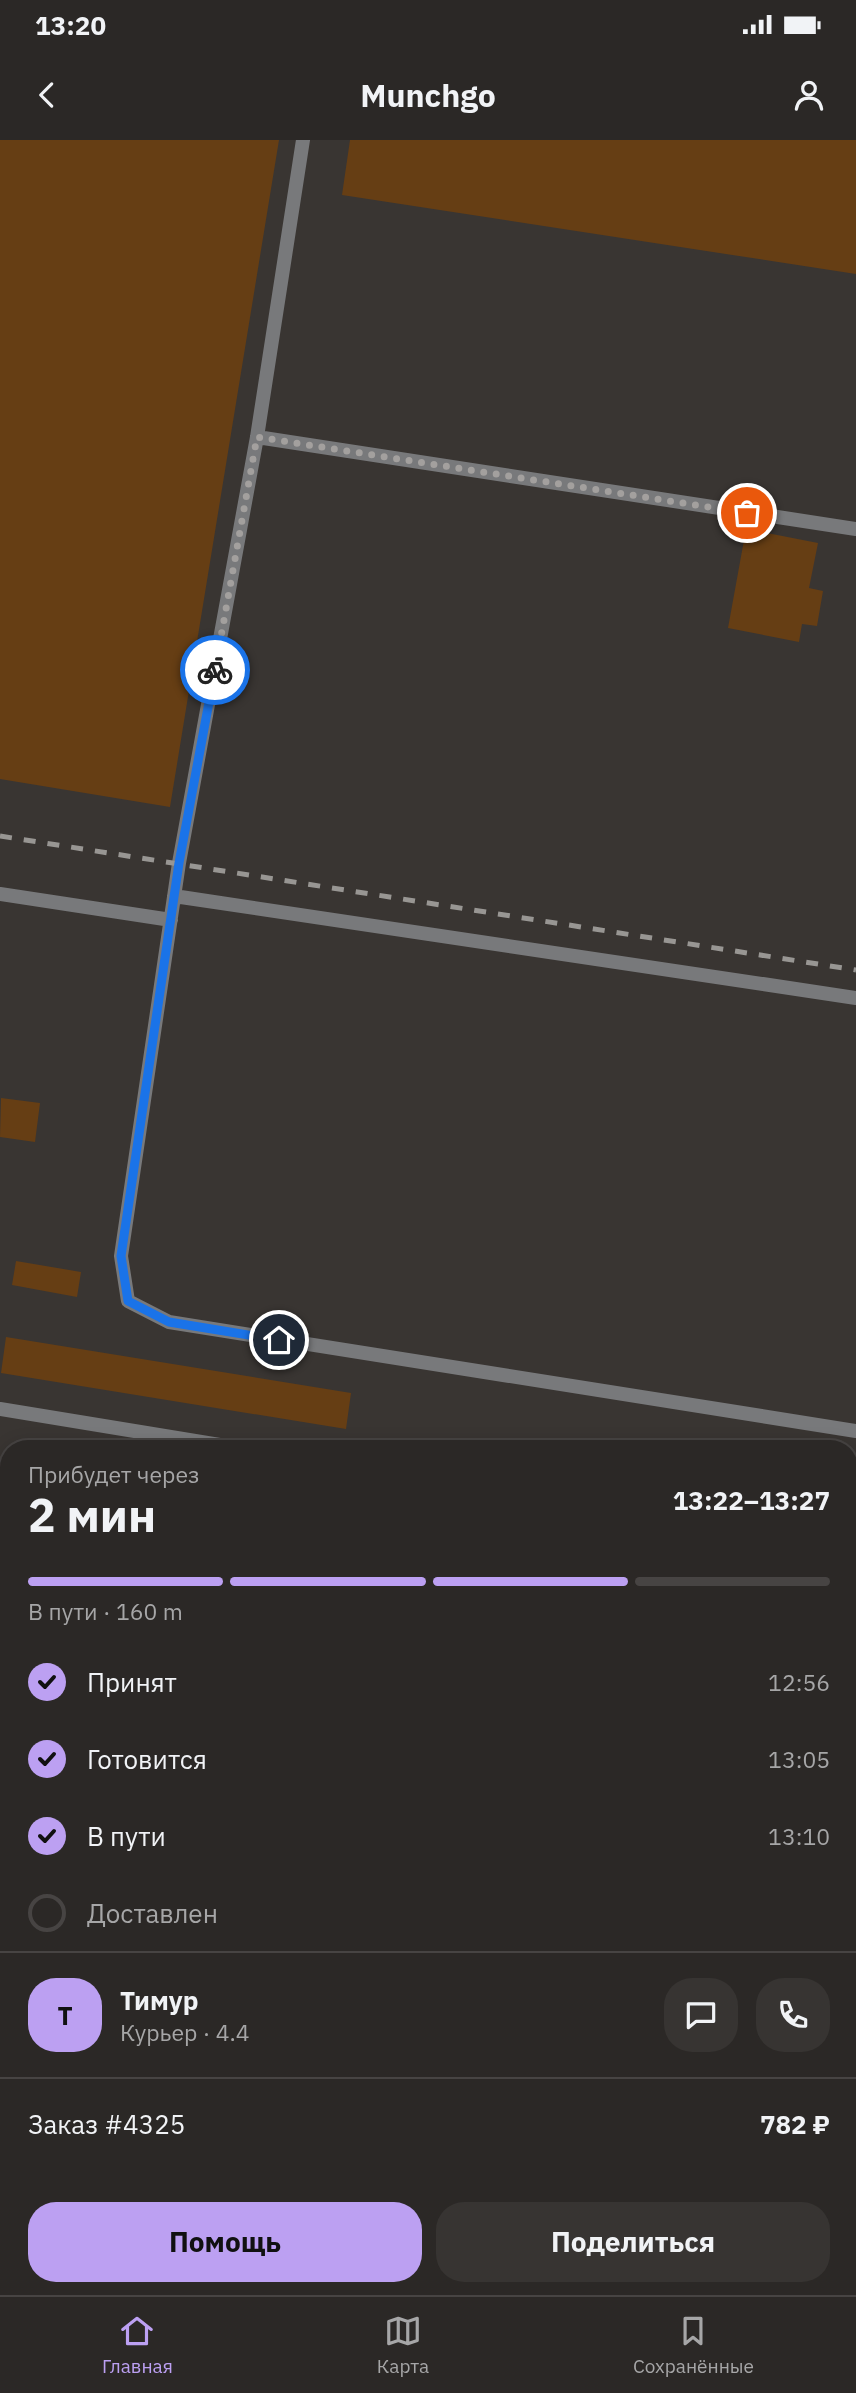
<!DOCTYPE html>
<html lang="ru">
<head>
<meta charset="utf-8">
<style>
	:root { --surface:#2b2826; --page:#373432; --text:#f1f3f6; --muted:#a6a6a7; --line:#474443; --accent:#bca0f2 }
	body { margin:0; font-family:"IBM Plex Sans",sans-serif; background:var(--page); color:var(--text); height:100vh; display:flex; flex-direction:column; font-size:26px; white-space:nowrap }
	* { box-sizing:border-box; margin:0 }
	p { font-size:23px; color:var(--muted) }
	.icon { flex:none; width:38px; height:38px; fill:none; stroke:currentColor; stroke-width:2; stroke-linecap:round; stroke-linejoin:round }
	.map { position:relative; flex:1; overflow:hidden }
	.drawer { position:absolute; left:0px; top:1300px; width:858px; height:856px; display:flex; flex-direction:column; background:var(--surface); border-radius:28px 28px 0 0; box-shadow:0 4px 18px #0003,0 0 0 2px var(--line) }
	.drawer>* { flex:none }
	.pin { position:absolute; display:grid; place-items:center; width:60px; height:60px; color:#fff; margin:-30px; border:4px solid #fff; border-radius:50%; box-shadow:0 2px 7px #0007 }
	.courier { position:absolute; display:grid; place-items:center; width:70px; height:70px; margin:-35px; border:5px solid #1a73e8; border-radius:50%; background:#fff; color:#222; box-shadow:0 2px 9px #0007 }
	.summary em { font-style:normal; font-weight:700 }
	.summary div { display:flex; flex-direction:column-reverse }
	.summary { display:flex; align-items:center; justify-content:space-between; height:119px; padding:0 28px }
	h1 { font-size:46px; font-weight:700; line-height:52px }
	.bar { display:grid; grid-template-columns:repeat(4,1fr); gap:10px 7px; align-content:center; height:84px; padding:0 28px }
	.bar i { height:9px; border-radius:5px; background:var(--line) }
	.bar .on { background:var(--accent) }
	.bar p { grid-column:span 4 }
	.line { display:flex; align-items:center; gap:18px; padding:0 28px; border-top:2px solid var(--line) }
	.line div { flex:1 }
	.round { display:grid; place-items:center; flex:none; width:74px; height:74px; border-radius:28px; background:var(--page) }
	ol { padding:0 28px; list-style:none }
	li { display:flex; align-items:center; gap:21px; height:77px }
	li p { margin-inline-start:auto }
	li .icon { padding:7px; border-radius:50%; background:var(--accent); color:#111; stroke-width:4 }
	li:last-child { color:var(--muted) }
	li i { width:38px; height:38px; border:4px solid var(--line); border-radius:50% }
	.button { display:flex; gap:14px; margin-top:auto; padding:14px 28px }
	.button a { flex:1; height:80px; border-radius:28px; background:var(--accent); color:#111; font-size:28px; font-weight:700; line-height:80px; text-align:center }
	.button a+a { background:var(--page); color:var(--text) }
	.status { display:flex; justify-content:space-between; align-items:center; height:49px; padding:0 35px; background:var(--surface); direction:ltr }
	.status svg { height:19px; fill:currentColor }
	header { display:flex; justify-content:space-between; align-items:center; height:91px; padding:0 28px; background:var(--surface); font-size:32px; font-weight:700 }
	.menu { display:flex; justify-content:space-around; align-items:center; height:98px; border-top:2px solid var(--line); background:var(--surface); font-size:19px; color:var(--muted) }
	.menu a { display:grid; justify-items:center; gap:4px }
	.menu .on { color:var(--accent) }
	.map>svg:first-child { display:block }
	.building { fill:#663e14 }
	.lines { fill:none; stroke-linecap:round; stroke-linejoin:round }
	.lane { stroke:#78797b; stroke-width:14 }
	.rail { stroke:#989693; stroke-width:5; stroke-dasharray:12 12; stroke-linecap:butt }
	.done { stroke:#a3a09e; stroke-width:7; stroke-dasharray:0 12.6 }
	.route { stroke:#1a73e8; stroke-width:9 }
</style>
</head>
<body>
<div class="status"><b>13:20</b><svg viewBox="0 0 49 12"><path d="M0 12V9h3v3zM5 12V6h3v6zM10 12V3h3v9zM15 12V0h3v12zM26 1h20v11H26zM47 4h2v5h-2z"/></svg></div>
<header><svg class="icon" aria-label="back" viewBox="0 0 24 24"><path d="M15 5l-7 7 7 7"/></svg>Munchgo<svg class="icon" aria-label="person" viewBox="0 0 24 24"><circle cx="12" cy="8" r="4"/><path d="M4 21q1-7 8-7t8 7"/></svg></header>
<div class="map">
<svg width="856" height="2155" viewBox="0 0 856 2155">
	<rect width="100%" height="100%" fill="#393532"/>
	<path class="building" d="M 0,0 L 279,0 L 170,667 L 0,639 Z
		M 350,0 L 856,0 L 856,134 L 342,55 Z
		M 746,389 L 818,403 L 809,448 L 823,451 L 817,486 L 802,484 L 799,502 L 728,488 Z
		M 1,958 L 40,963 L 35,1002 L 0,997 Z
		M 16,1121 L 81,1132 L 77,1157 L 12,1145 Z
		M 6,1197 L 351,1253 L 346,1289 L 1,1233 Z"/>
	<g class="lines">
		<path class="lane" d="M 303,0 L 257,297 L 179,723 L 121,1116 L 128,1161 L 169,1182 L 856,1291
			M 257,297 L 856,389
			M 0,754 L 171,780
			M 174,756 L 856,858
			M 0,1269 L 244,1309
			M 849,1407 L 856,1408
			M 0,1448 L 9,1449
			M 849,1538 L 856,1539
			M 0,1596 L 9,1597
			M 0,1742 L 9,1743
			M 849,1749 L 856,1752
			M 849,1875 L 856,1875
			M 849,2032 L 856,2032
			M 0,2033 L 9,2021
			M 849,2141 L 856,2139
			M 465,2147 L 507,2155
			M 797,2155 L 826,2147"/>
		<path class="rail" d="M 0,696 L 856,830
			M 849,1603 L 856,1604
			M 0,1840 L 9,1842
			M 849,1978 L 856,1979
			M 0,2024 L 9,2025
			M 849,2095 L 856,2093"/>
	</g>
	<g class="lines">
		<path class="done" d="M 215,530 L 257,297 L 747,373"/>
		<path class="route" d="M 215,530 L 179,723 L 121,1116 L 128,1161 L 169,1182 L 279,1200"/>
	</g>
</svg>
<div class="pin" style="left:747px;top:373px;background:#ea580c"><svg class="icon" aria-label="bag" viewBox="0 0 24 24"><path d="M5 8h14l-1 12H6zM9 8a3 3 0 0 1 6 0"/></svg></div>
<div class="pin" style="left:279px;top:1200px;background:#1f2937"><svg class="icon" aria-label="home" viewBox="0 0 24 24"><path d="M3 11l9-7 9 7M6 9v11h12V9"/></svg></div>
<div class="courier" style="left:215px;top:530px"><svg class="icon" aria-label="bike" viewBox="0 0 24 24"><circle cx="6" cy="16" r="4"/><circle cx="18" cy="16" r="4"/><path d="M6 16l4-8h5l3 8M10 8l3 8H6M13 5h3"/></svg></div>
<section class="drawer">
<div class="summary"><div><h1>2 мин</h1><p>Прибудет через</p></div><em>13:22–13:27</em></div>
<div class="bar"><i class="on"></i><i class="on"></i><i class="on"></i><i></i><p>В пути · 160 m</p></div>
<ol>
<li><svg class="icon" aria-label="check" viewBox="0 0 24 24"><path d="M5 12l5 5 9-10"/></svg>Принят<p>12:56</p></li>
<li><svg class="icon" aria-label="check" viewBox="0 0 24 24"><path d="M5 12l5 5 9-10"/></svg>Готовится<p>13:05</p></li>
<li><svg class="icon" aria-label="check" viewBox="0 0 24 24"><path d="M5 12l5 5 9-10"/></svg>В пути<p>13:10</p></li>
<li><i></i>Доставлен</li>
</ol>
<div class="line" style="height:126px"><b class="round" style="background:var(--accent);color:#111">Т</b><div><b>Тимур</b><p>Курьер · 4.4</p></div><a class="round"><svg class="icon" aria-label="chat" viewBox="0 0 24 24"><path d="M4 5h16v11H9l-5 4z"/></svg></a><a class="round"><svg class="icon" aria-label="phone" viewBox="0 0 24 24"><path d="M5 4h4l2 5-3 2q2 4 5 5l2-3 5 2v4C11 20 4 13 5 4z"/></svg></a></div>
<div class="line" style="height:91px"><div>Заказ #4325</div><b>782 ₽</b></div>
<div class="button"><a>Помощь</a><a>Поделиться</a></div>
</section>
</div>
<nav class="menu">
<a class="on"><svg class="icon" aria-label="home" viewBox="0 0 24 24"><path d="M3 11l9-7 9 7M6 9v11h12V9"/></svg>Главная</a>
<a><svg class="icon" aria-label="map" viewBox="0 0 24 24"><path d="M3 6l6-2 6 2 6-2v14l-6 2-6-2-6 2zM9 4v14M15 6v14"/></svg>Карта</a>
<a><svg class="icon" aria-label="saved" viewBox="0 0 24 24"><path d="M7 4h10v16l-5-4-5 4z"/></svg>Сохранённые</a>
</nav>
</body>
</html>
